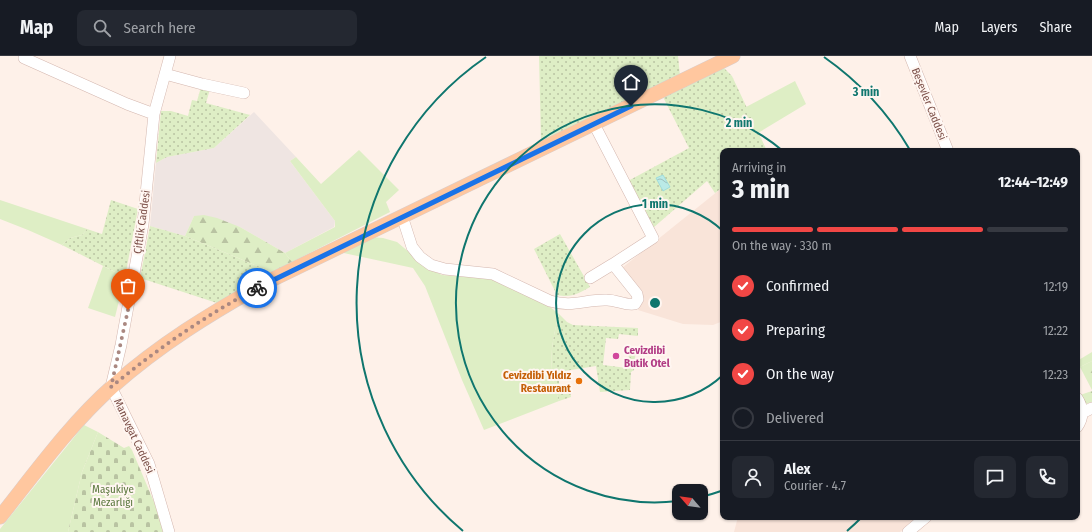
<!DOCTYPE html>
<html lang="en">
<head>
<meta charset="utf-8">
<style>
	:root { --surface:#171b24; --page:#242831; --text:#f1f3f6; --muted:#9ea1a6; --line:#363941; --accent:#f14745 }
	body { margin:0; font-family:"Fira Sans Condensed",sans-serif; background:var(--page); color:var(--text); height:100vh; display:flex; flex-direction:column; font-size:15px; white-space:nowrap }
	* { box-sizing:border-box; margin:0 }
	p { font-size:13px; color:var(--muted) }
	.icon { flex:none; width:22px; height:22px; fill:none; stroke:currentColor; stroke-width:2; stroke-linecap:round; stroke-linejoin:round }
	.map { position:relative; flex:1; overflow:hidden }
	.details { position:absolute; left:720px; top:92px; width:360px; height:372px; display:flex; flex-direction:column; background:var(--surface); border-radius:8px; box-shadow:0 1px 3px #0004 }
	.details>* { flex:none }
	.needle { width:26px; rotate:298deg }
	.buttons { position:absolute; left:672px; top:428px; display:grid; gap:8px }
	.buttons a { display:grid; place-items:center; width:36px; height:36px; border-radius:8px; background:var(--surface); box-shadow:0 1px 3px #0004; font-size:20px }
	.pin { position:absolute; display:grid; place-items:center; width:34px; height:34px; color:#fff; margin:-41px -17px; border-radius:50% 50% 50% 0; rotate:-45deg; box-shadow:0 0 4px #0007 }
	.pin .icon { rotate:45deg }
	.courier { position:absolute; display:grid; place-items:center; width:40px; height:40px; margin:-20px; border:3px solid #1a73e8; border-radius:50%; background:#fff; color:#222; box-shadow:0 1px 5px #0007 }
	.summary em { font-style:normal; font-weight:700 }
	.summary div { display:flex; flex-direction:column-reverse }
	.summary { display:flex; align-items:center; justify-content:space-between; height:68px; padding:0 12px }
	h1 { font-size:26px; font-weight:700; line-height:30px }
	.bar { display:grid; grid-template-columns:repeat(4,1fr); gap:6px 4px; align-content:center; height:48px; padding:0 12px }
	.bar i { height:5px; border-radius:3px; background:var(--line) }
	.bar .on { background:var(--accent) }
	.bar p { grid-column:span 4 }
	.line { display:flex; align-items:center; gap:10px; padding:0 12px; border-top:1px solid var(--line) }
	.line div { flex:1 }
	.round { display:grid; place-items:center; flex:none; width:42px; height:42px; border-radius:8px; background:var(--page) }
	ol { padding:0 12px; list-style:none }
	li { display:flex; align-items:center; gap:12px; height:44px }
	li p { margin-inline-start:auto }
	li .icon { padding:4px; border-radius:50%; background:var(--accent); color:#fff; stroke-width:4 }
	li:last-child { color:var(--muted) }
	li i { width:22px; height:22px; border:2px solid var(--line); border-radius:50% }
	header { display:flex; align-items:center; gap:24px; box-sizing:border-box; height:56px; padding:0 20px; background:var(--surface); border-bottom:1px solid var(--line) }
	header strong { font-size:19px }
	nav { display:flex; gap:22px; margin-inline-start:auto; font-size:14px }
	.search { width:280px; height:36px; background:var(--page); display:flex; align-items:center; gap:10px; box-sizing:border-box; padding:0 14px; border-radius:8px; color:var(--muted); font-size:15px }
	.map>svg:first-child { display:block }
	.residential { fill:#f9e4d9 }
	.industrial { fill:#efe5e2 }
	.green { fill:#deeec5 }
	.forest { fill:url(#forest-firs) }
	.cemetery { fill:url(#cemetery-stones) }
	.garden { fill:url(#garden-dots) }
	.water { fill:url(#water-waves); stroke:#a0ddda }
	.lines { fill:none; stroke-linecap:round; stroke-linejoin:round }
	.minor-casing { stroke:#d4b7af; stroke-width:12 }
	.major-casing { stroke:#dacecc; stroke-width:15 }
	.minor { stroke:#fff; stroke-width:11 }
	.major { stroke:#ffc79f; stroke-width:14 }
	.done { stroke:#aa8881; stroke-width:4; stroke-dasharray:0 7.2 }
	.route { stroke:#1a73e8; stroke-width:5 }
	.ring { fill:none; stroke:#0f766e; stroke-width:2 }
	.hotel-dot { fill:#d1479c; stroke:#fff6f1; stroke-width:1.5 }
	.food-dot { fill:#e8710a; stroke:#fff6f1; stroke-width:1.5 }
	.labels { text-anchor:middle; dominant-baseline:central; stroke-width:4; stroke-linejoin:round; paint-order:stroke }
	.street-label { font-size:11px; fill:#7c5049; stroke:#fff6f1 }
	.hotel-label { font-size:11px; font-weight:bold; fill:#b23c85; stroke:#fff6f1; text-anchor:start }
	.food-label { font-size:11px; font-weight:bold; fill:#c56008; stroke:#fff6f1; text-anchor:end }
	.park-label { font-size:11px; fill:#58763b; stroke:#fff6f1 }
	.centre { fill:#0f766e; stroke:#fff6f1; stroke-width:2 }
	.ring-label { font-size:12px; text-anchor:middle; font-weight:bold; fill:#0f766e; stroke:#fff6f1; stroke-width:4; stroke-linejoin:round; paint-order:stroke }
</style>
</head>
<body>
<header>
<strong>Map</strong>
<div class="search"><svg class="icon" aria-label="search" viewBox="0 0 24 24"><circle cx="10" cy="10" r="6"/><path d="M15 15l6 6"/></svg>Search here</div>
<nav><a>Map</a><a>Layers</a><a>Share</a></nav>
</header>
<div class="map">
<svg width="1092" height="476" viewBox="0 0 1092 476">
	<defs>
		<pattern id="forest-firs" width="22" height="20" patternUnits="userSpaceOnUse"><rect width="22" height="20" fill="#deeec5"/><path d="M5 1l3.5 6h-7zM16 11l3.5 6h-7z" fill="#b9c3a2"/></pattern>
		<pattern id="cemetery-stones" width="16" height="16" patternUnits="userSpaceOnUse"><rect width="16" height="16" fill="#deeec5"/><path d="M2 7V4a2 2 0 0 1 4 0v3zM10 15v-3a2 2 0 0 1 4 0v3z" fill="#b9c3a2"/></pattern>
		<pattern id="garden-dots" width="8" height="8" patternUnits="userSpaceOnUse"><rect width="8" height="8" fill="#deeec5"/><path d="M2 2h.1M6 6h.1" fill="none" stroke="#b9c3a2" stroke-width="1.8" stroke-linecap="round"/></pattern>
		<pattern id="water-waves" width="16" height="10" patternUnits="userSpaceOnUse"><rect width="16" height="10" fill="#baeae7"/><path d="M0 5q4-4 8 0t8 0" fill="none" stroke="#9cc0bd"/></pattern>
	</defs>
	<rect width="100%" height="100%" fill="#fef1e9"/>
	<path class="residential" d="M 723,131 L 723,265 L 713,269 L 683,268 L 638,254 L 644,243 L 622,212 Z
		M 738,461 L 917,461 L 900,476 L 734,476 Z"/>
	<path class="industrial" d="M 254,56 L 296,101 L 290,105 L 335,165 L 334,171 L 285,197 L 240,171 L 194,160 L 185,180 L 150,170 L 156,107 L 167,101 L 214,92 Z"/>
	<path class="green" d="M 795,25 L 806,48 L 758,77 L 746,51 Z
		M 359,94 L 399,134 L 386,146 L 390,156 L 292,206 L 285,197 L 335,171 L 335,165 L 290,105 L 296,101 L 321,128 Z
		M 0,144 L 87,173 L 82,179 L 70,182 L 62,189 L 28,174 L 0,163 Z
		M 371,181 L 383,182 L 397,186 L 428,212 L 442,219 L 495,223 L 545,247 L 559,258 C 550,293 548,311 559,345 L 484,374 L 462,324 L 425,230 L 413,212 L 339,196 Z
		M 103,210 L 125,221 L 115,261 L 88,252 Z
		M 1092,296 L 1092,305 L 1080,311 L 1077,305 Z
		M 84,369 L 98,376 L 82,416 L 68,476 L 0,476 L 0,473 Z"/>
	<path class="forest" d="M 204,159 L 217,162 L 240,171 L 285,197 L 292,206 L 272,216 L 185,180 L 194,160 Z
		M 1092,305 L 1092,334 L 1080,311 Z
		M 1092,335 L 1092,346 L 1086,348 L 1080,339 Z"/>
	<path class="cemetery" d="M 98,376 L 124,392 L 129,390 L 132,394 L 157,453 L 163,476 L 68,476 L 82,416 Z"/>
	<path class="garden" d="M 539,0 L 678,0 L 680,20 L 541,85 Z
		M 723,11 L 732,20 L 767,95 L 723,95 L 723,131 L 715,137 L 707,125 L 653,172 L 628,125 L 689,92 L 663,41 Z
		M 201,31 L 210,33 L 206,47 L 250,59 L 214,92 L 167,101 L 156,107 L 161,55 L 171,55 L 188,60 L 192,44 L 197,45 Z
		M 111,144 L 138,153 L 125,221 L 62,189 L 70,182 L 82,179 L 87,173 L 102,178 Z
		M 150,170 L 185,180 L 272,216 L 217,247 L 140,222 Z
		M 560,178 L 590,231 C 577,238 572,242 557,239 L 534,193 Z
		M 559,258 L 567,266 L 573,269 L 638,272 L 638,280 L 619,278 L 618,283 L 606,282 L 603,309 L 627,312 L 630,291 L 636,292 L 634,314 L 631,316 L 630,334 L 600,336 L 596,310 L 558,316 L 560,335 L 570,334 L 571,341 L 559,345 C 548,310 550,293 559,258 Z"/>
	<path class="water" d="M 663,119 L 670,131 L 663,135 L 656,122 Z"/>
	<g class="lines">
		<g class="minor-casing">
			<path id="minor" d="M 910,0 L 948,95
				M 24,2 L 127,48 L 154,58
				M 165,18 L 202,28 L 244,37
				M 402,160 L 412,191 L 420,201 L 431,209 L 445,213 L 493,218 L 550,245 C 573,252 586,243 607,244 C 617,244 626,250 635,248 L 638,243 L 637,238 L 613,208 L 653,182 L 594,68
				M 590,222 L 613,208
				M 1077,342 C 1083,351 1084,362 1077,371
				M 1082,357 L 1092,352
				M 169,476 L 149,408 L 111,331 L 121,289 L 143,168 L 154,58 L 170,0
				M 908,476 L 926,461"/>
		</g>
		<g class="major-casing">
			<path id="major" d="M 0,461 C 35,417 71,367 113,330 C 159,289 211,257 265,227 L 733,0"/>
		</g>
		<use href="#minor" class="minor"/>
		<use href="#major" class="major"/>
	</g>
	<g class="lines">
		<path class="done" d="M 128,254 L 111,331 C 157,293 205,260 257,232"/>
		<path class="route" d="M 257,232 L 631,50"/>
	</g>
	<g class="ring">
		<path d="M723 319A99 99 0 1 1 723 175"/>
		<path d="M721 435A199 199 0 0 1 701 441M678 445A199 199 0 1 1 783 95"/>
		<path d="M862 461A298 298 0 0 1 847 475M463 475A298 298 0 0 1 486 1M824 1A298 298 0 0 1 910 94"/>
	</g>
	<circle class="hotel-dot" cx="616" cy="300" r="4"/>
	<circle class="food-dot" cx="579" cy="325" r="4"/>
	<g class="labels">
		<g class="street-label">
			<text transform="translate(929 48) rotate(68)">Beşevler Caddesi</text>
			<text transform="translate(142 166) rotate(-82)">Çiftlik Caddesi</text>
			<text transform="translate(134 380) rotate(65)">Manavgat Caddesi</text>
		</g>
		<g class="hotel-label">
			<text x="624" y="294">Cevizdibi<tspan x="624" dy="13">Butik Otel</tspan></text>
		</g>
		<g class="food-label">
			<text x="571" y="319">Cevizdibi Yıldız<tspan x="571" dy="13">Restaurant</tspan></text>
		</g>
		<g class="park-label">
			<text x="113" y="433">Maşukiye<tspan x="113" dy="13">Mezarlığı</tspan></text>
		</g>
	</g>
	<circle cx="655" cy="247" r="6" class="centre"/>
	<g class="ring-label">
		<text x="866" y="40">3 min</text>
		<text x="739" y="71">2 min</text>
		<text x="655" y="152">1 min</text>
	</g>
</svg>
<div class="buttons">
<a><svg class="needle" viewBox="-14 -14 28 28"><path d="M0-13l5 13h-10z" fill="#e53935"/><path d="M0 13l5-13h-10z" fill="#9ea1a6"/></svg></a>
</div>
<div class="pin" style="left:128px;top:254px;background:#ea580c"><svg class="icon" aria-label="bag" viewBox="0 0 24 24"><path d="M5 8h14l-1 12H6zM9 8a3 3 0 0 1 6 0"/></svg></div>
<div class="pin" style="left:631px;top:50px;background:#1f2937"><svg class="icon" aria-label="home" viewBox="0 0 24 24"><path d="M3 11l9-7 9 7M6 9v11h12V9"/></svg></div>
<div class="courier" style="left:257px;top:232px"><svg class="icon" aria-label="bike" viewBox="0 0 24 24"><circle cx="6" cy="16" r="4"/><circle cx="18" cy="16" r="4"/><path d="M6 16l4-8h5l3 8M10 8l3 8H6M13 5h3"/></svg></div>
<section class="details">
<div class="summary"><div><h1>3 min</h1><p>Arriving in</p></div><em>12:44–12:49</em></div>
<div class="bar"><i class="on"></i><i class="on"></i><i class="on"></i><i></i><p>On the way · 330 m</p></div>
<ol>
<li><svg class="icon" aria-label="check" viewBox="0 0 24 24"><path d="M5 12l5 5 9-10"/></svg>Confirmed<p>12:19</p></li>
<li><svg class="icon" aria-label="check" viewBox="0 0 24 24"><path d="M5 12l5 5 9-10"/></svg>Preparing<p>12:22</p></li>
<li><svg class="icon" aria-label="check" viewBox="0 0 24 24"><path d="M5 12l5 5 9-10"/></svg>On the way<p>12:23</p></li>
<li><i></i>Delivered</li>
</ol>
<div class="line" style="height:72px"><a class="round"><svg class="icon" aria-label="person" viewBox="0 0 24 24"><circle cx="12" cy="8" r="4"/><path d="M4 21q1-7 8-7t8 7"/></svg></a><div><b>Alex</b><p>Courier · 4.7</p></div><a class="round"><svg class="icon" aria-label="chat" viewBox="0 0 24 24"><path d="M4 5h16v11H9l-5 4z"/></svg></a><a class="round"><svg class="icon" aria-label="phone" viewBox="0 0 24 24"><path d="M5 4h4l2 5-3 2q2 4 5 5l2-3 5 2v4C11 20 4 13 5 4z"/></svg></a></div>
</section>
</div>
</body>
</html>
